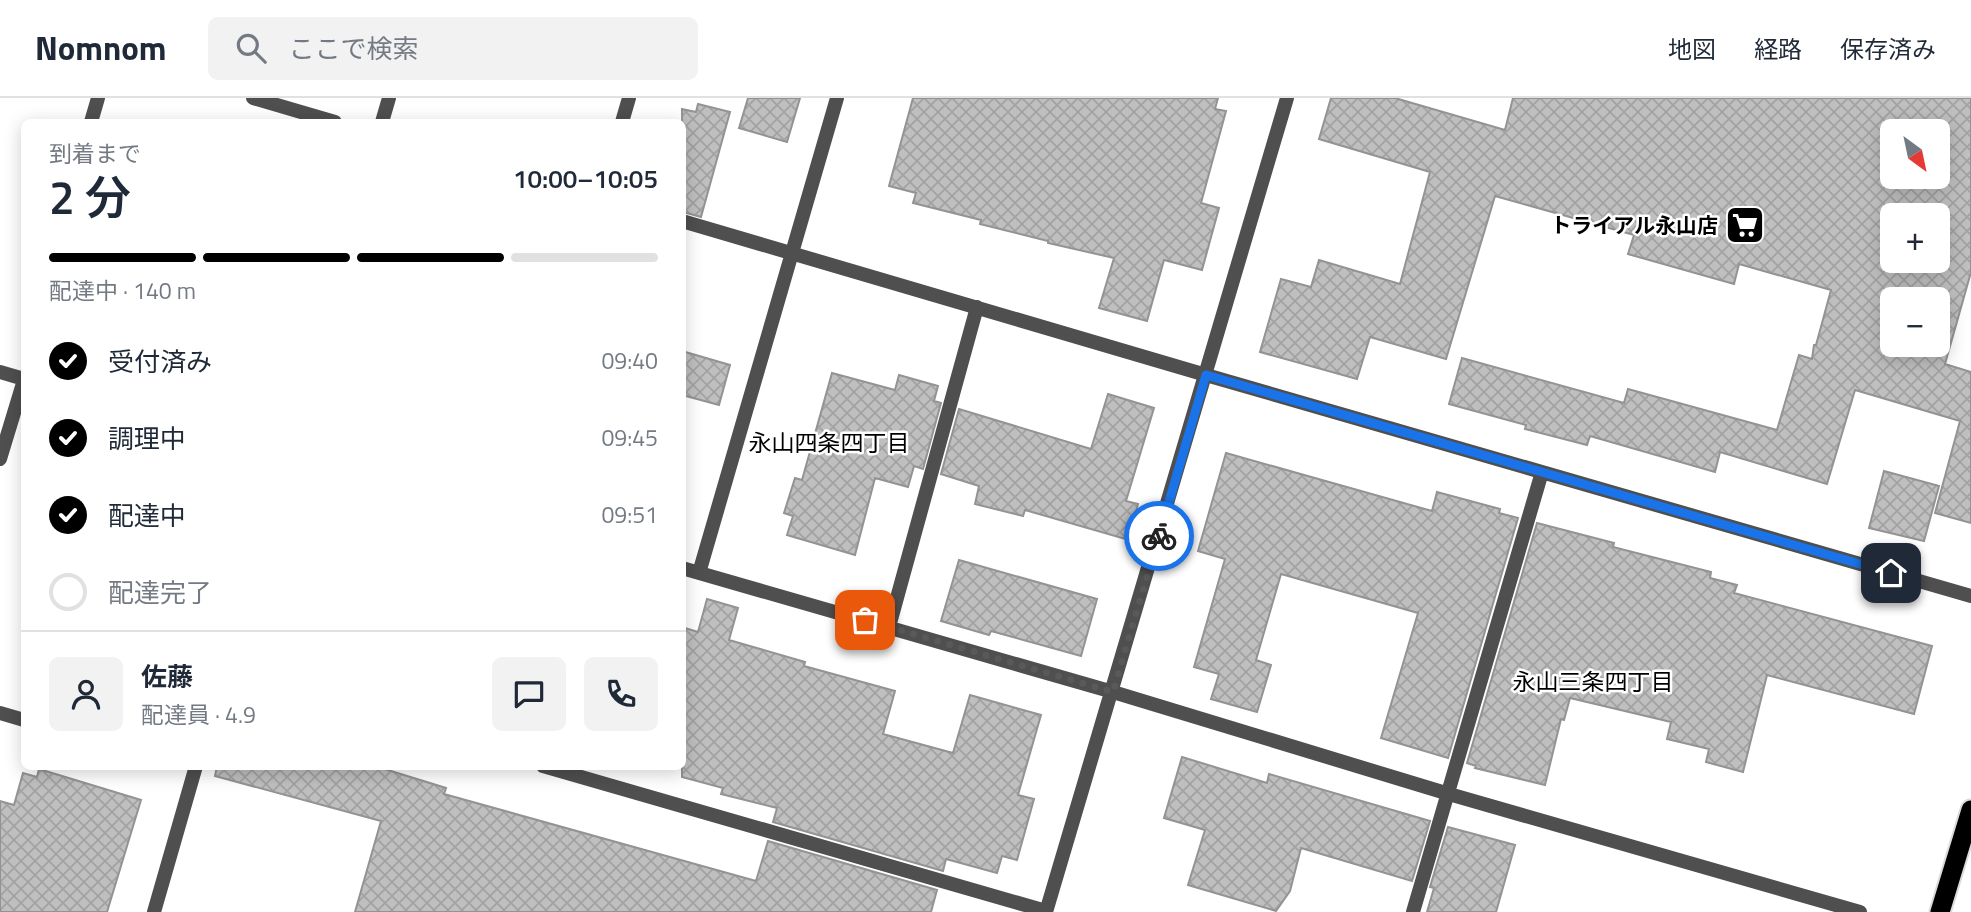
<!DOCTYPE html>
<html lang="ja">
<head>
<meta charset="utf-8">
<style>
	:root { --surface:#fff; --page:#f2f2f3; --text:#1f2937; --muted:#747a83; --line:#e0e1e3; --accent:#000 }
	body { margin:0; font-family:"Titillium Web","Noto Sans JP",sans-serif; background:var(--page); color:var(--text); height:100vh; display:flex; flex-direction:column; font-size:26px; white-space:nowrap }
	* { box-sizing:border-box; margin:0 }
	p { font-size:23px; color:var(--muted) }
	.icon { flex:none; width:38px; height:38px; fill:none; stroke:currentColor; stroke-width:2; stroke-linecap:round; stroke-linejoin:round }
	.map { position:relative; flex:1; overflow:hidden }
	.sheet { position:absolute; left:21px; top:21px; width:665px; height:651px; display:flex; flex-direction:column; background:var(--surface); border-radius:10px; box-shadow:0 4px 18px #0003 }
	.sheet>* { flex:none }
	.needle { width:46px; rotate:147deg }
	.buttons { position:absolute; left:1880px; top:21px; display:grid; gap:14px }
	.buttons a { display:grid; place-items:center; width:70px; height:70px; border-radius:10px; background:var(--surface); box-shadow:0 4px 18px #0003; font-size:35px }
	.pin { position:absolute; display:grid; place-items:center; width:60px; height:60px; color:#fff; margin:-30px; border-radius:14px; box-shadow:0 4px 10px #0006 }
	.courier { position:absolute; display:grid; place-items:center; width:70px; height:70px; margin:-35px; border:5px solid #1a73e8; border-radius:50%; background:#fff; color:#222; box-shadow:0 2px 9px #0007 }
	.headline em { font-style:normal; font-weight:600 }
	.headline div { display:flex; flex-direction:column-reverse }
	.headline { display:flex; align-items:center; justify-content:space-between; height:119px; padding:0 28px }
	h1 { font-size:46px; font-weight:600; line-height:52px }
	.bar { display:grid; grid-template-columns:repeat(4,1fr); gap:10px 7px; align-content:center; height:84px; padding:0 28px }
	.bar i { height:9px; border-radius:5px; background:var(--line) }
	.bar .current { background:var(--accent) }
	.bar p { grid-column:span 4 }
	.line { display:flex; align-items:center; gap:18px; padding:0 28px; border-top:2px solid var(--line) }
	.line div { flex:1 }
	.round { display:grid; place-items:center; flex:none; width:74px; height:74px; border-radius:10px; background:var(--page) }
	ol { padding:0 28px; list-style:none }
	li { display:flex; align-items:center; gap:21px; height:77px }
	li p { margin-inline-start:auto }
	li .icon { padding:7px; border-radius:50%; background:var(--accent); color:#fff; stroke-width:4 }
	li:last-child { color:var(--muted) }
	li i { width:38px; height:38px; border:4px solid var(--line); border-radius:50% }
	header { display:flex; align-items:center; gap:42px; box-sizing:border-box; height:98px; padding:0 35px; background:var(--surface); border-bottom:2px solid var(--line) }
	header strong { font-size:33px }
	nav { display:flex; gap:38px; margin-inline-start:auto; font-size:24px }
	.search { width:490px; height:63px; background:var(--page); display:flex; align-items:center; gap:18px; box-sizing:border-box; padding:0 24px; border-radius:10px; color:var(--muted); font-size:26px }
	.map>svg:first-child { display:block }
	.building { fill:url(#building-cross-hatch); stroke:#939393; stroke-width:2; fill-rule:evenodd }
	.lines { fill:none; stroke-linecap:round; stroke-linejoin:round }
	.trunk-casing { stroke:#dbdbdb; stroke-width:23 }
	.minor { stroke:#4f4f4f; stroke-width:14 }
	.trunk { stroke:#000; stroke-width:19 }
	.done { stroke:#595959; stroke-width:7; stroke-dasharray:0 12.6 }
	.route { stroke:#1a73e8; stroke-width:9 }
	.labels { text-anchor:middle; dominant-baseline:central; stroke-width:5; stroke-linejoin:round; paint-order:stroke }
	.poi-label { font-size:21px; font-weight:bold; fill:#000; stroke:#fff; text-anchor:end }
	.neighbourhood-label { font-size:23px; fill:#000; stroke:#fff }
</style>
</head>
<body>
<header>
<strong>Nomnom</strong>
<div class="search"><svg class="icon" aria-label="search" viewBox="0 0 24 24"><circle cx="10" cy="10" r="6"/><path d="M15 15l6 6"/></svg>ここで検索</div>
<nav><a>地図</a><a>経路</a><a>保存済み</a></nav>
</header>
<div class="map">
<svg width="1971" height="814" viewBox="0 0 1971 814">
	<defs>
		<pattern id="building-cross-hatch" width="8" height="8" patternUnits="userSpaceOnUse" patternTransform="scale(1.75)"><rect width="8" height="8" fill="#bfbfbf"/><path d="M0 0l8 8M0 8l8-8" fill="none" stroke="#a2a2a2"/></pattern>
	</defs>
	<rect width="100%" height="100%" fill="#fff"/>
	<path class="building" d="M 748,0 L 800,0 L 787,44 L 739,30 Z
		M 913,0 L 1218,0 L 1215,11 L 1226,13 L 1201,105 L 1219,110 L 1202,172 L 1164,162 L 1147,223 L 1099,210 L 1114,160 L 1048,145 L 1048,143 L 980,126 L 981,122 L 913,105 L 916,95 L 889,88 Z
		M 1331,0 L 1395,0 L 1505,32 L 1513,0 L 1971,0 L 1971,174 L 1945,266 L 1971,274 L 1971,425 L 1935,415 L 1960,323 L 1855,292 L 1827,386 L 1720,354 L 1715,374 L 1590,338 L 1587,347 L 1525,331 L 1526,327 L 1449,306 L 1462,260 L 1624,305 L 1628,291 L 1777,332 L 1799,257 L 1812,261 L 1814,247 L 1816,247 L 1831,192 L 1739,166 L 1734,186 L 1628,156 L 1634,137 L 1495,98 L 1446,261 L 1370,239 L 1357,281 L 1260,254 L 1281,181 L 1311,189 L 1319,162 L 1400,186 L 1430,74 L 1319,41 ZM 1892,33 L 1937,33 L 1937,79 L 1892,79 ZM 1892,117 L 1937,117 L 1937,163 L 1892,163 ZM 1892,201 L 1937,201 L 1937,247 L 1892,247 Z
		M 698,6 L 730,14 L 701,119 L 683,114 L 682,11 L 696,14 Z
		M 682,253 L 730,267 L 719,307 L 682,297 Z
		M 832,275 L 895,292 L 899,277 L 938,288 L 934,303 L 941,305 L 923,371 L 914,368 L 908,389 L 875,380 L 855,457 L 787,437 L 793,418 L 784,415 L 795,380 L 802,382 Z
		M 1108,296 L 1154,310 L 1126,403 L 1138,406 L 1129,442 L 1025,412 L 1023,418 L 975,406 L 979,388 L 941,376 L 959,311 L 1091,351 Z
		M 1226,355 L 1432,413 L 1437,394 L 1500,411 L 1499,415 L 1518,420 L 1448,660 L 1381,640 L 1418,515 L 1281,476 L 1256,562 L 1271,567 L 1257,614 L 1211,601 L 1219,576 L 1194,569 L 1225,461 L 1198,453 Z
		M 1884,373 L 1939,388 L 1924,443 L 1869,430 Z
		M 1537,425 L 1614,445 L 1613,449 L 1711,474 L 1710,480 L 1737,487 L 1734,495 L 1932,548 L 1914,616 L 1767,577 L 1743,674 L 1706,664 L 1709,651 L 1667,641 L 1671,624 L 1570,600 L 1564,622 L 1561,621 L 1545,687 L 1475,670 L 1476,668 L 1467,665 Z
		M 959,462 L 1097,501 L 1081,558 L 991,533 L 989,537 L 941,523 Z
		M 707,501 L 738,510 L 729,542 L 805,564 L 804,568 L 895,593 L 883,636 L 953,655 L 970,597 L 1041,617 L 1018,697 L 1034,701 L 1017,762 L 1002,758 L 997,775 L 946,761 L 943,773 L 773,724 L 777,710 L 721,696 L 723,690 L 682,679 L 682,529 L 698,534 Z
		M 1182,659 L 1267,685 L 1269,676 L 1430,723 L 1412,783 L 1301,750 L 1290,793 L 1276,813 L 1188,787 L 1205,732 L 1164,720 Z
		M 217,668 L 375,668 L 446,690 L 444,696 L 756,783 L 768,743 L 937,792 L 931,814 L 355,814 L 381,723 L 215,678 Z
		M 39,671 L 141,702 L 107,814 L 0,814 L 0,703 L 14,707 L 23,675 L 37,679 Z
		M 1448,729 L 1515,747 L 1496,814 L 1427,814 L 1434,790 L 1430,789 Z"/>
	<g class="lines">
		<g class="trunk-casing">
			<path id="trunk" d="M 1940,814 L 1971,712"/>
		</g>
		<path class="minor" d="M 253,0 L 335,24
			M 91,24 L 98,0
			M 382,24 L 389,0
			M 622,24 L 629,0
			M 682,123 L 1206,277 L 1971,498
			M 0,274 L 24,281
			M 0,361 L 24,282
			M 682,470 L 1113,594 L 1449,696 L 1860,814
			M 699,475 L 837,0
			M 889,529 L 977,209
			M 0,615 L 24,622
			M 543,668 L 1046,813
			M 154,814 L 196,668
			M 1046,814 L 1287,0
			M 1413,814 L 1542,374"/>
		<use href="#trunk" class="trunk"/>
	</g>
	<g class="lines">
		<path class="done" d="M 865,522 L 1113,594 L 1159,438"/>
		<path class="route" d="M 1159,438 L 1206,277 L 1891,475"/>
	</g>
	<defs>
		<g id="supermarket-square" transform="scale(2.0125)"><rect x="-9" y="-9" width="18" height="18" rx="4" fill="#000" stroke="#fff"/><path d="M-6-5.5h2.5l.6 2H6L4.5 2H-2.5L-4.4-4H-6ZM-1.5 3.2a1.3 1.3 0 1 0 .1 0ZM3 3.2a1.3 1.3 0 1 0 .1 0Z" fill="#fff"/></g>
	</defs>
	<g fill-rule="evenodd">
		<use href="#supermarket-square" x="1745" y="127"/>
	</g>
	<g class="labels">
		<g class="poi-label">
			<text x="1718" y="127">トライアル永山店</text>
		</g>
		<g class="neighbourhood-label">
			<text x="829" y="344">永山四条四丁目</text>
			<text x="1593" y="583">永山三条四丁目</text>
		</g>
	</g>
</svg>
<div class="buttons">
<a><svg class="needle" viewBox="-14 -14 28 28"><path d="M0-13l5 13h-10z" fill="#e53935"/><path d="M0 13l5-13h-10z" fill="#747a83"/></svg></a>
<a>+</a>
<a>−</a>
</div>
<div class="pin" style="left:865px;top:522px;background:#ea580c"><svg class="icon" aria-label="bag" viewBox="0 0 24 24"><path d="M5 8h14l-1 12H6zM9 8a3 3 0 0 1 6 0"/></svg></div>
<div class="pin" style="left:1891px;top:475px;background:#1f2937"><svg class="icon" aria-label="home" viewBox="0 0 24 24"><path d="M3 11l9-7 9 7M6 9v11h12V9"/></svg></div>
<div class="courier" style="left:1159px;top:438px"><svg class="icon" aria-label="bike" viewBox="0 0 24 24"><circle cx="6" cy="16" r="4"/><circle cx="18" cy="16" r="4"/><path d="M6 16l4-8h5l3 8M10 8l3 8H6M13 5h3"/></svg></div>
<section class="sheet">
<div class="headline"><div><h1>2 分</h1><p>到着まで</p></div><em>10:00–10:05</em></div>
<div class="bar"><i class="current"></i><i class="current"></i><i class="current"></i><i></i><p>配達中 · 140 m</p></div>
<ol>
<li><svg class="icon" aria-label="check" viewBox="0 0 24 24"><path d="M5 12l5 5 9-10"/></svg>受付済み<p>09:40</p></li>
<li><svg class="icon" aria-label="check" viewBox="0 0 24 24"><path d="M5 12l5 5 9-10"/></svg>調理中<p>09:45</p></li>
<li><svg class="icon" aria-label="check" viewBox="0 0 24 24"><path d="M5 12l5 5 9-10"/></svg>配達中<p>09:51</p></li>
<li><i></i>配達完了</li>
</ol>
<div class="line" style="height:126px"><a class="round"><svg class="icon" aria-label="person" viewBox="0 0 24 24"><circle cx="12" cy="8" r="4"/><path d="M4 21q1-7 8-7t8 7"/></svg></a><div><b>佐藤</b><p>配達員 · 4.9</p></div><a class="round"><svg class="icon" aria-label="chat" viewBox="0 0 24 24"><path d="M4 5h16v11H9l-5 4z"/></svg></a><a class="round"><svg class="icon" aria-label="phone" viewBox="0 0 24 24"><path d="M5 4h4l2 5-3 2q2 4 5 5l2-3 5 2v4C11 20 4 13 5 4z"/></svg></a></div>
</section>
</div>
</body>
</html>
